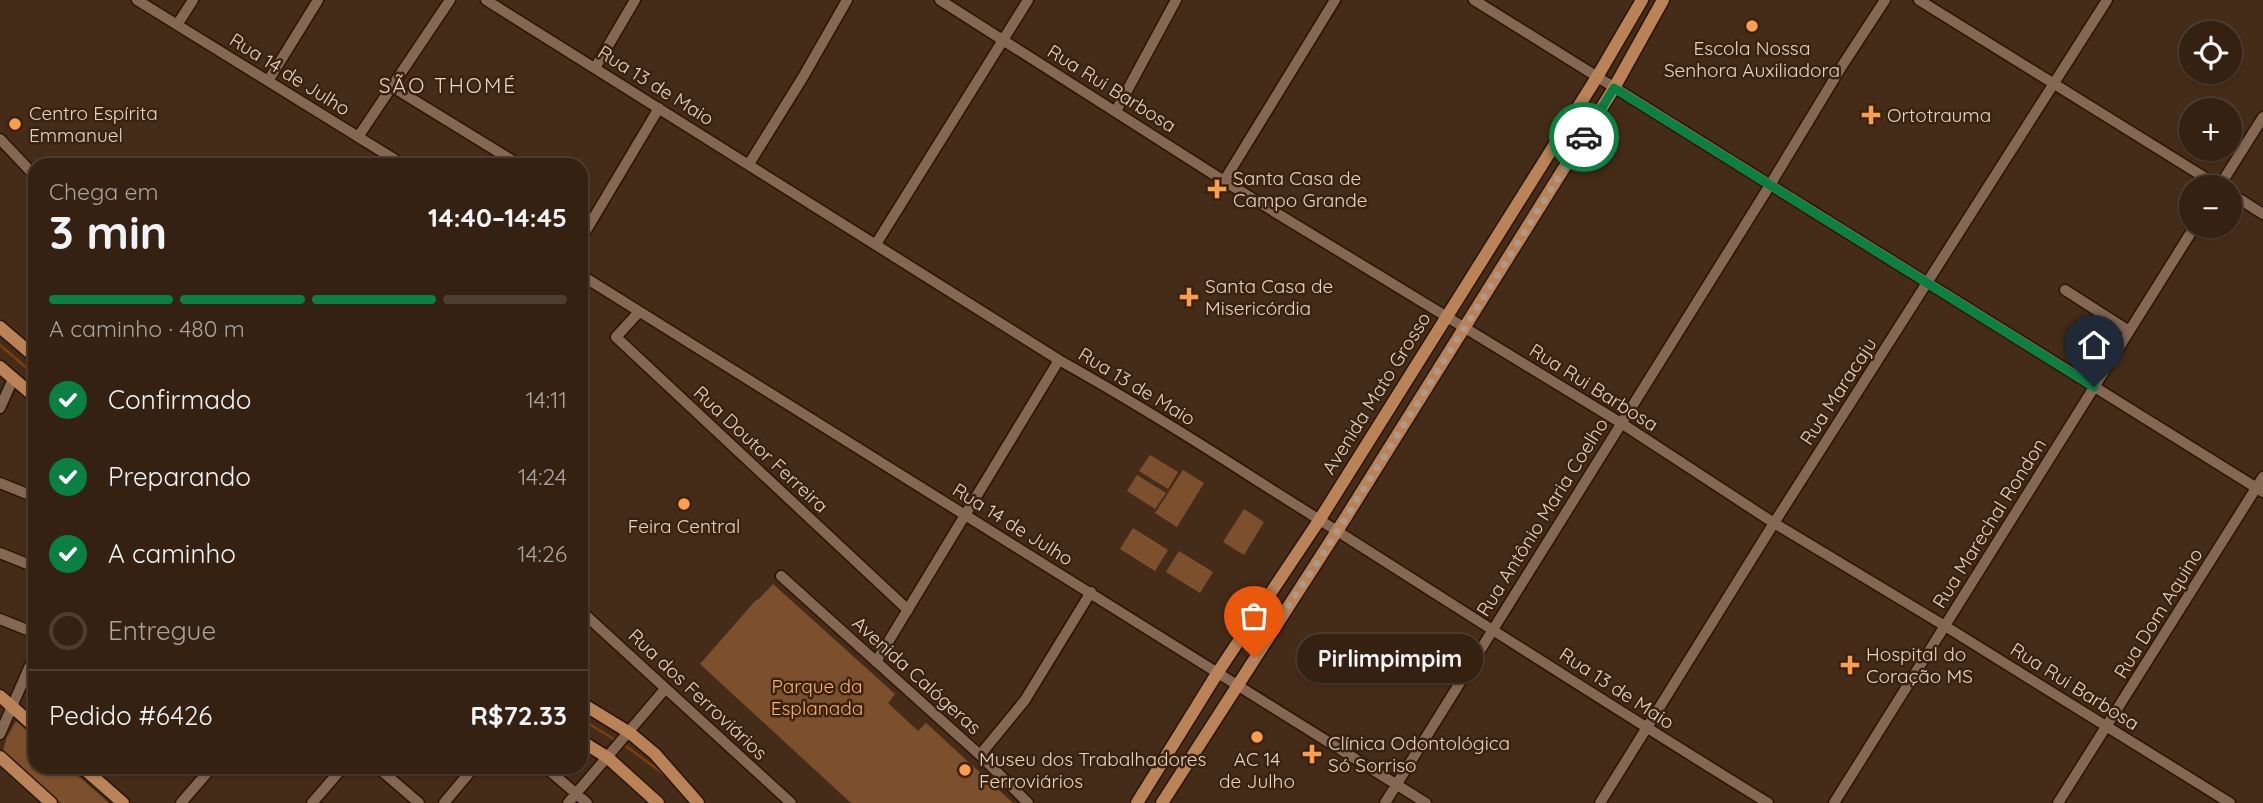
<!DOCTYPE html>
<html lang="pt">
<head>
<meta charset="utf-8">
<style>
	:root { --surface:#342112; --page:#3f2e20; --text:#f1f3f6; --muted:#a9a39f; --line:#4e3e32; --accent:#0b8043 }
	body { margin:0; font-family:Quicksand,sans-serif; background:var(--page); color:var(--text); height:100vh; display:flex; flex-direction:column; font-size:26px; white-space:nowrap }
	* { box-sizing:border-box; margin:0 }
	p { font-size:23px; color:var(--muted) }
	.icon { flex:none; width:38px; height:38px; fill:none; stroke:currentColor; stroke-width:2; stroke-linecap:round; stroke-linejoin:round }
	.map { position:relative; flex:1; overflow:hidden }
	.side { position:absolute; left:28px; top:158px; width:560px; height:616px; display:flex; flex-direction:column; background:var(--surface); border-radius:21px; box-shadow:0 2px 5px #0004,0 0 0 2px var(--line) }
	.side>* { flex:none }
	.fabs { position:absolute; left:2179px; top:21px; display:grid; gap:14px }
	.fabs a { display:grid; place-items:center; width:63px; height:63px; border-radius:50%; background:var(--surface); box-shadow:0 2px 5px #0004,0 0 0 2px var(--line); font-size:35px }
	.pin { position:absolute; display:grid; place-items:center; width:60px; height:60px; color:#fff; margin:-72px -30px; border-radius:50% 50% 50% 0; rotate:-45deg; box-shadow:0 0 7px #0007 }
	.pin .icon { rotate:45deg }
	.courier { position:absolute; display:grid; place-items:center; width:70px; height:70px; margin:-35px; border:5px solid #0b8043; border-radius:50%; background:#fff; color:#222; box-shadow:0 2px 9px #0007 }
	.bubble { position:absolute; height:49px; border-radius:24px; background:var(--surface); box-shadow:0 2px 5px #0004,0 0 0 2px var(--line); font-size:23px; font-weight:800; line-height:49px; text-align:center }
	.summary em { font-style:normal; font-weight:800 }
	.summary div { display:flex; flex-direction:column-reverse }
	.summary { display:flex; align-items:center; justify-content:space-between; height:119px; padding:0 21px }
	h1 { font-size:46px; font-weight:800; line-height:52px }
	.bar { display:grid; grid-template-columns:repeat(4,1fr); gap:10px 7px; align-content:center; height:84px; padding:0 21px }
	.bar i { height:9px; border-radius:5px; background:var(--line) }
	.bar .on { background:var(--accent) }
	.bar p { grid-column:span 4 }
	.line { display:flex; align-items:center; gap:18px; padding:0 21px; border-top:2px solid var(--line) }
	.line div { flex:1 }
	ol { padding:0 21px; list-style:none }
	li { display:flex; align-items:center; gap:21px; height:77px }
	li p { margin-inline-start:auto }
	li .icon { padding:7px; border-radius:50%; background:var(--accent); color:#fff; stroke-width:4 }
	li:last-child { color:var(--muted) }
	li i { width:38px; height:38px; border:4px solid var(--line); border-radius:50% }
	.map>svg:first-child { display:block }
	.green { fill:#7d502d }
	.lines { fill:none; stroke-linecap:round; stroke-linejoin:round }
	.stream { stroke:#77410e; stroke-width:2.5 }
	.minor-casing { stroke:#2a1402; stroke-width:13 }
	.major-casing { stroke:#2a1402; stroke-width:15 }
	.minor { stroke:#856853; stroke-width:10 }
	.major { stroke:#ba8257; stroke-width:12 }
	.done { stroke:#ac998a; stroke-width:7; stroke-dasharray:0 12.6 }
	.route { stroke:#0b8043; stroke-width:9 }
	.poi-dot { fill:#fb9e50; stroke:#3a220e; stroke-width:2.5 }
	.labels { text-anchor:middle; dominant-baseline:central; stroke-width:5; stroke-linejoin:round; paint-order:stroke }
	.poi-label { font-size:19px; fill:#e3d3c7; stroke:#3a220e; text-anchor:start }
	.street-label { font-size:19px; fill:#e3d3c7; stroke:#3a220e }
	.park-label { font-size:19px; fill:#fcaf72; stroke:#3a220e }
	.neighbourhood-label { font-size:21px; letter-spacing:2px; fill:#e3d3c7; stroke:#3a220e }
</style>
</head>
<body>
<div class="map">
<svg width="2263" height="803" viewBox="0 0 2263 803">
	<rect width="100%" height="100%" fill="#452c18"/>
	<path class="green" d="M 1150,455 L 1178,472 L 1168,489 L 1139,471 Z
		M 1183,470 L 1204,483 L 1177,527 L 1155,513 Z
		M 1137,475 L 1166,493 L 1155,509 L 1127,491 Z
		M 1244,509 L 1264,522 L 1244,555 L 1223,542 Z
		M 1133,528 L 1168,550 L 1155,571 L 1120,549 Z
		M 1179,551 L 1213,572 L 1200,593 L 1166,572 Z
		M 773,584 L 895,694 L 888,703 L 918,731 L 926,723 L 1013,803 L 851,803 L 700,664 L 756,600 L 758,600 Z
		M 16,721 L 35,738 L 35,766 L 68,767 L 109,803 L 61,803 L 54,797 L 3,750 L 7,737 Z"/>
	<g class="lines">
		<path class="stream" d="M 0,345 L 35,375
			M 581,719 L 617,741
			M 623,744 L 665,775"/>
		<g class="minor-casing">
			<path id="minor" d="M 137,0 L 402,164
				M 486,0 L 1059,360 C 1127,398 1193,439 1258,481 C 1428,588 1597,698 1768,803
				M 940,0 L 1224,181 L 1621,423 L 1774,523 L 1945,626 L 2230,803
				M 1474,0 L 2263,492
				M 1919,0 L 2220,187
				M 177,25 L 193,0
				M 595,68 L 635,0
				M 268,81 L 318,0
				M 391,86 L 518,164
				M 1116,111 L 1176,0
				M 358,137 L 450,0
				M 0,139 L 35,176
				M 749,164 L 803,77 L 847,0
				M 1224,181 L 1335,0
				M 2219,187 L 2263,117
				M 2230,193 L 2263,214
				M 581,239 L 659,108
				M 876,244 L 1028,0
				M 581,275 L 1426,803
				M 2065,290 L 2129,331
				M 639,312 L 616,337 L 908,610
				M 0,408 L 13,379
				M 0,483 L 35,497
				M 0,553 L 35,567
				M 781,576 L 980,755 L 1028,803
				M 581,611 L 791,803
				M 0,619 L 35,633
				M 876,662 L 1059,360
				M 0,734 L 35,654
				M 980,755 L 1025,700 L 1091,592
				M 376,766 L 419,803
				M 544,766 L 587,803
				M 181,803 L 213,766
				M 312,803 L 344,766
				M 444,803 L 475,766
				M 568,803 L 665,689
				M 1385,803 L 1770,185 L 1842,66 L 1885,0
				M 1600,803 L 1774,523 L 2107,0
				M 1834,803 L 2195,226
				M 2058,803 L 2263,477"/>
		</g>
		<g class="major-casing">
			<path id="major" d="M 0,327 L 35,357
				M 0,367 L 35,397
				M 0,696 L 35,727
				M 581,703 L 630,733 L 655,754 L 698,803
				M 581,741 L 607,757 L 658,803
				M 0,757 L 51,803
				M 81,766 L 123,803
				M 1137,803 L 1218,672 L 1320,519 L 1597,77 L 1642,0
				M 1162,803 L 1346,517 L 1614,88 L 1663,0"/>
		</g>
		<use href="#minor" class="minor"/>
		<use href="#major" class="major"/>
	</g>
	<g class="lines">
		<path class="done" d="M 1254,658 L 1328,546 L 1584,137"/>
		<path class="route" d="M 1584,137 L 1614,88 L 2094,387"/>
	</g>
	<g class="poi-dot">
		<circle cx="1752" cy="26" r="7"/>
		<path d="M1867.5 104.5h7v7h7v7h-7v7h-7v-7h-7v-7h7z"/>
		<circle cx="15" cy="124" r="7"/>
		<path d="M1213.5 178.5h7v7h7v7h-7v7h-7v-7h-7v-7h7z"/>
		<path d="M1185.5 286.5h7v7h7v7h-7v7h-7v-7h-7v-7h7z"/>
		<circle cx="684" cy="504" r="7"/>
		<path d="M1846.5 654.5h7v7h7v7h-7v7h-7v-7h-7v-7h7z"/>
		<circle cx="1257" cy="737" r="7"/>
		<path d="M1308.5 743.5h7v7h7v7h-7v7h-7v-7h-7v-7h7z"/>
		<circle cx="965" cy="770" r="7"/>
	</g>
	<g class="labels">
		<g class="poi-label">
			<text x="1752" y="48" text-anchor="middle">Escola Nossa<tspan x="1752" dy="22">Senhora Auxiliadora</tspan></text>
			<text x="29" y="113">Centro Espírita<tspan x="29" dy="22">Emmanuel</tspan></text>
			<text x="1887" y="115">Ortotrauma</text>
			<text x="1233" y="178">Santa Casa de<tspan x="1233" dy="22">Campo Grande</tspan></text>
			<text x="1205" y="286">Santa Casa de<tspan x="1205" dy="22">Misericórdia</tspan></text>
			<text x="684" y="526" text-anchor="middle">Feira Central</text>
			<text x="1866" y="654">Hospital do<tspan x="1866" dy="22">Coração MS</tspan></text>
			<text x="1328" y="743">Clínica Odontológica<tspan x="1328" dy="22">Só Sorriso</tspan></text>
			<text x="979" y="759">Museu dos Trabalhadores<tspan x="979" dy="22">Ferroviários</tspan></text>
			<text x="1257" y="759" text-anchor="middle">AC 14<tspan x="1257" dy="22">de Julho</tspan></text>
		</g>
		<g class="street-label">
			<text transform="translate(290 74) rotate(32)">Rua 14 de Julho</text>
			<text transform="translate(656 85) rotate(32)">Rua 13 de Maio</text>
			<text transform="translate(1112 88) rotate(32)">Rua Rui Barbosa</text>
			<text transform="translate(1137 386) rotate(31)">Rua 13 de Maio</text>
			<text transform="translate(1594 387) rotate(32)">Rua Rui Barbosa</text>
			<text transform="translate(1838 391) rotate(-57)">Rua Maracaju</text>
			<text transform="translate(1376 393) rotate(-58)">Avenida Mato Grosso</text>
			<text transform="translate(761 449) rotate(43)">Rua Doutor Ferreira</text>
			<text transform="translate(1542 517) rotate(-58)">Rua Antônio Maria Coelho</text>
			<text transform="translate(1989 523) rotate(-58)">Rua Marechal Rondon</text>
			<text transform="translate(1013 524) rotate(32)">Rua 14 de Julho</text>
			<text transform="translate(2158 613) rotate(-58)">Rua Dom Aquino</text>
			<text transform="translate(917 675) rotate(42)">Avenida Calógeras</text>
			<text transform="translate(2075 686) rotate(32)">Rua Rui Barbosa</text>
			<text transform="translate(1617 688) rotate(33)">Rua 13 de Maio</text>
			<text transform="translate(698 694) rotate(43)">Rua dos Ferroviários</text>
		</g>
		<g class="park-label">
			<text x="817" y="686">Parque da<tspan x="817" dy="22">Esplanada</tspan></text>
		</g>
		<g class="neighbourhood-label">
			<text x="448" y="85">SÃO THOMÉ</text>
		</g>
	</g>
</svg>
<div class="fabs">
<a><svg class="icon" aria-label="locate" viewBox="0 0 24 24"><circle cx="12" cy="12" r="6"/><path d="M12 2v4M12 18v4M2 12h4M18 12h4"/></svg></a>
<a>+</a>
<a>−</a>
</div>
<div class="pin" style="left:1254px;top:658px;background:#ea580c"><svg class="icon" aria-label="bag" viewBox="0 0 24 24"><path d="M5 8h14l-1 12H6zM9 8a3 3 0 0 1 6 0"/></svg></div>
<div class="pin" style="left:2094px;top:387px;background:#1f2937"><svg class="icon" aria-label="home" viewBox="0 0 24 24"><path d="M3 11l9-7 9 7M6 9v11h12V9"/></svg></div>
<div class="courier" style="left:1584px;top:137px"><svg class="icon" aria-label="car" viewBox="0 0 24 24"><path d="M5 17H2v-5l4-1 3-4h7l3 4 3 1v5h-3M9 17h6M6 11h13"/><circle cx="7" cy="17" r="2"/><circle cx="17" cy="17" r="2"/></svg></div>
<div class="bubble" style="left:1297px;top:634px;width:186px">Pirlimpimpim</div>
<section class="side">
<div class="summary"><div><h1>3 min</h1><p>Chega em</p></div><em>14:40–14:45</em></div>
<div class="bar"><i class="on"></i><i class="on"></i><i class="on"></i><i></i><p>A caminho · 480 m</p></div>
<ol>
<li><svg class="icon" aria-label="check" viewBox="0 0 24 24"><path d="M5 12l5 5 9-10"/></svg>Confirmado<p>14:11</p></li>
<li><svg class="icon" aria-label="check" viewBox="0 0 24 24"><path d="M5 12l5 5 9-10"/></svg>Preparando<p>14:24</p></li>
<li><svg class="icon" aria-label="check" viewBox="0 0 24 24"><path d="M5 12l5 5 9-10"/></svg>A caminho<p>14:26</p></li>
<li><i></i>Entregue</li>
</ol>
<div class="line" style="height:91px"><div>Pedido #6426</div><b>R$72.33</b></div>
</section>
</div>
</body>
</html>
